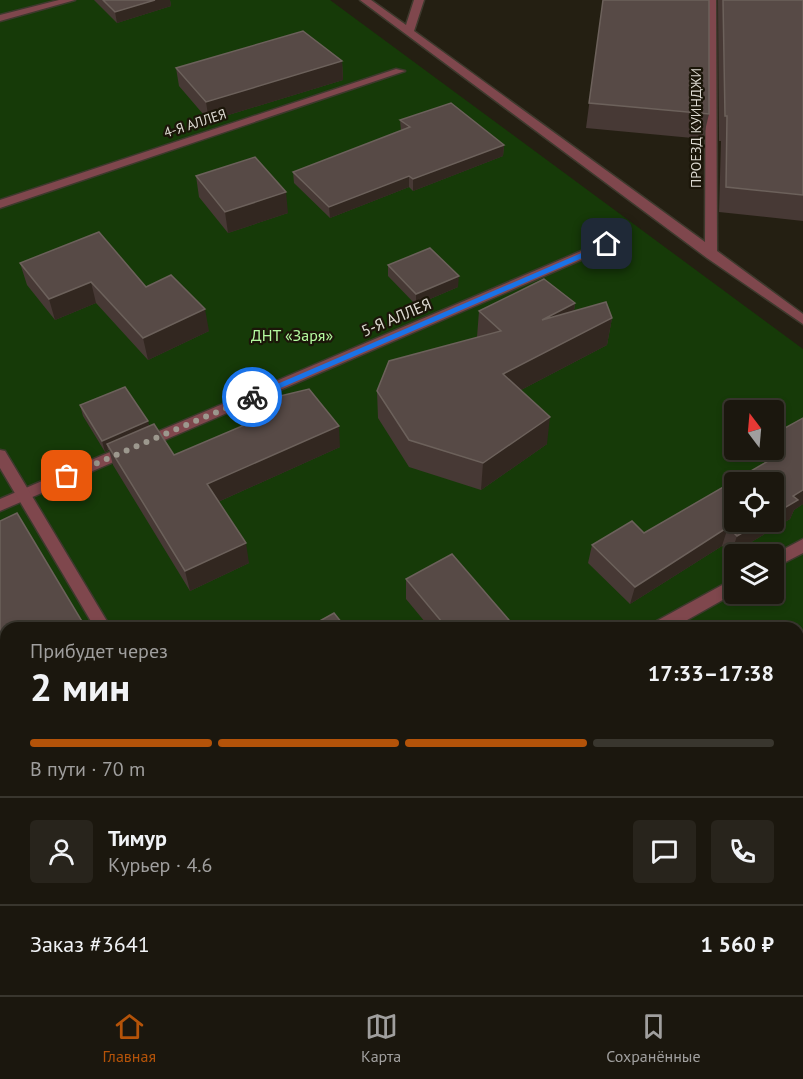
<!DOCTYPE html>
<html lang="ru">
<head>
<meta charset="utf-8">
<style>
	:root { --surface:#1b170e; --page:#28241c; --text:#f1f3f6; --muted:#a09f9e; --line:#39362e; --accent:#b45309 }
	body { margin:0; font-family:"PT Sans",sans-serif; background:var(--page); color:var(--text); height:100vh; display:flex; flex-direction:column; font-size:22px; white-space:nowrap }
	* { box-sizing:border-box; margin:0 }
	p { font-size:20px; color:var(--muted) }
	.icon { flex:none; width:33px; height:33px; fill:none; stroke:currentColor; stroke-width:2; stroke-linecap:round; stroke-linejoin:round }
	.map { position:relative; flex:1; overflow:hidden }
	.side { position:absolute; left:0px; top:622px; width:804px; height:374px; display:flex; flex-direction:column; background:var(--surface); border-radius:18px 18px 0 0; box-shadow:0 3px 9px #0003,0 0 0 2px var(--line) }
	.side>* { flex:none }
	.needle { width:39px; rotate:344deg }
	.fabs { position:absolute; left:724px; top:400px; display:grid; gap:12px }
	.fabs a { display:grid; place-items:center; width:60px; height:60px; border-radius:6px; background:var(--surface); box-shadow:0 3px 9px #0003,0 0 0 2px var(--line); font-size:30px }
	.pin { position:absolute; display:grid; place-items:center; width:51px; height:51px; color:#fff; margin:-26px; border-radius:12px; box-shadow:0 3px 9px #0006 }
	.courier { position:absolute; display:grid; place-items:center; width:60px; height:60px; margin:-30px; border:4px solid #1a73e8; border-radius:50%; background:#fff; color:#222; box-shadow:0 2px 8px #0007 }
	.overview em { font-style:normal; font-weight:600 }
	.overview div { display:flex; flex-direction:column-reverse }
	.overview { display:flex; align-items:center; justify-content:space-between; height:102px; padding:0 30px }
	h1 { font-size:39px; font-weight:600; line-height:45px }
	.bar { display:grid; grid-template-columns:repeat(4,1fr); gap:9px 6px; align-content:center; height:72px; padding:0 30px }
	.bar i { height:8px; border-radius:4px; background:var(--line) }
	.bar .active { background:var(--accent) }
	.bar p { grid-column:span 4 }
	.line { display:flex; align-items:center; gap:15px; padding:0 30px; border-top:2px solid var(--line) }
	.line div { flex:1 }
	.round { display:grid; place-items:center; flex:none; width:63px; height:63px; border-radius:6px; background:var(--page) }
	.dock { display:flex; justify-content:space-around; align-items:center; height:84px; border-top:2px solid var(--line); background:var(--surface); font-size:16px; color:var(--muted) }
	.dock a { display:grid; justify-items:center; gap:3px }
	.dock .active { color:var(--accent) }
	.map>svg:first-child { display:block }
	.green { fill:#163a08; fill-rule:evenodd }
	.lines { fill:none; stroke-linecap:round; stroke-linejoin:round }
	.lane-casing { stroke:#3e392d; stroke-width:3 }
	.street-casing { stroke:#3e392d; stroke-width:3 }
	.lane { fill:#7f474d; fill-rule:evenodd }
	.street { fill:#7f474d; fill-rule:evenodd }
	.wall { fill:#473935 }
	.shaded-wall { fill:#322720 }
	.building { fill:#574a46; stroke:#6c615b; stroke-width:1.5 }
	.route { fill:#1a73e8 }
	.done { stroke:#9c988e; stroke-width:6; stroke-dasharray:0 10.8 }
	.labels { text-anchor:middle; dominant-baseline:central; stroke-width:4.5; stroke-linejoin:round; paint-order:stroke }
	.far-street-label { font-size:14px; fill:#dcd9d1; stroke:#1b1609 }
	.street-label { font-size:16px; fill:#dcd9d1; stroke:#1b1609 }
	.park-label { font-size:16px; fill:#b4fa9f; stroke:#1b1609 }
</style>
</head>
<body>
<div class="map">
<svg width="803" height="995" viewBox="0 0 803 995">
	<rect width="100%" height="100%" fill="#241f12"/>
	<path class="green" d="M 0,0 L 330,0 L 803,349 L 803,995 L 0,995 ZM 735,411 L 774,411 L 774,450 L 735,450 ZM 735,483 L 774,483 L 774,522 L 735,522 ZM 735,555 L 774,555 L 774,594 L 735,594 ZM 6,628 L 798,628 L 798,990 L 6,990 Z"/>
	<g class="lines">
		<g class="lane-casing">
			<path id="lane" d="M 59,0 L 75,0 L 0,21 L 0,15 Z
				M 396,69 L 405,71 L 0,208 L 0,200 Z
				M 607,240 L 613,244 L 611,247 L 0,511 L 0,499 Z
				M 803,539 L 803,553 L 774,568 L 773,555 Z
				M 735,578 L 735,593 L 673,628 L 651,628 L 653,623 Z
				M 19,990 L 46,990 L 44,995 L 17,995 Z"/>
		</g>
		<g class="street-casing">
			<path id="street" d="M 360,0 L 371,0 L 406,25 L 414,0 L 424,0 L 414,31 L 705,242 L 706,0 L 716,0 L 717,251 L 803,314 L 803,324 L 707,258 Z
				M 0,450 L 5,451 L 111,628 L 95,628 L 0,468 Z
				M 310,990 L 331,990 L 333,995 L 312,995 Z"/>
		</g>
		<use href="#lane" class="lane"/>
		<use href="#street" class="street"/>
	</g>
	<path class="wall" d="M 94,0 L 170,0 L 171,6 L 117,23 Z
		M 603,0 L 709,114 L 703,139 L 586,128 Z
		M 718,0 L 803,0 L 803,221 L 719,212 L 721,141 L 719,141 Z
		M 342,61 L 343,80 L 209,121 L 179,86 L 176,68 Z
		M 400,120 L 504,145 L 503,156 L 413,191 L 409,187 L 330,218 L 294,183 L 293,172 L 401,131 Z
		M 196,176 L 288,213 L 228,233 L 199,197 Z
		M 20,263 L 146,287 L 209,331 L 148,360 L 96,303 L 55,320 L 27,285 Z
		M 388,265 L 458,287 L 416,305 L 388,276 Z
		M 575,303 L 574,311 L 612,318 L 607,345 L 521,390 L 547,444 L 481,490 L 409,467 L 378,418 L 377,391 L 477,337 L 479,311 Z
		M 80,405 L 149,426 L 174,455 L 241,427 L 239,413 L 340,447 L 218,502 L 249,563 L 190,591 L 113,465 L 109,450 L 105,452 L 83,416 Z
		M 803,418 L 803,504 L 794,510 L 790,519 L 731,554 L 722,546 L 630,604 L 588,563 L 592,545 L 644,533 L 765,463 L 758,457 L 761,450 L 774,450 L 774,434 Z
		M 406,579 L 509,620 L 507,628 L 430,628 L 406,599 Z
		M 798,663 L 803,667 L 803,780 L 798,775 Z"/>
	<path class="shaded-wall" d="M 155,0 L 170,0 L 171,6 L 117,23 L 115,12 Z
		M 342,61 L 343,80 L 209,121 L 206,102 Z
		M 504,145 L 503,156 L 413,191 L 413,179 Z
		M 409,176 L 409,187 L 330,218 L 329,207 Z
		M 286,192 L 288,213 L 228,233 L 225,212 Z
		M 459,276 L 458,287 L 416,305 L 416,294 Z
		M 91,282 L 96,303 L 55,320 L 49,299 Z
		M 575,303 L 571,330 L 542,320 Z
		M 205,309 L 209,331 L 148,360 L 143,338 Z
		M 612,318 L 607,345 L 500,401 L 503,374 Z
		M 550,417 L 547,444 L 481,490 L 483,463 Z
		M 148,421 L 151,432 L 107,444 L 108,450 L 105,452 L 102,441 Z
		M 339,426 L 340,447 L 211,505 L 207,484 Z
		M 803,490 L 803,504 L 794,510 L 790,519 L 731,554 L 737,536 L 761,522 L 774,522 L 774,514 L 793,496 Z
		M 728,527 L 722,546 L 630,604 L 635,587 Z
		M 246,543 L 249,563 L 190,591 L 185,571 Z
		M 509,620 L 507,628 L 494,628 Z
		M 6,708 L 6,736 L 0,740 L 0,711 Z"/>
	<path class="building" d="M 103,0 L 155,0 L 115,12 Z
		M 603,0 L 709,0 L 709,114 L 589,103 Z
		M 723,0 L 803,0 L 803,195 L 726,187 L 727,116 L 725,116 Z
		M 303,31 L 342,61 L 206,102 L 176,68 Z
		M 451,103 L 504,145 L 413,179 L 409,176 L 329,207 L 293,172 L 410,127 L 400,120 Z
		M 255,157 L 286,192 L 225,212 L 196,176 Z
		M 99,232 L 146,287 L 171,275 L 205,309 L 143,338 L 91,282 L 49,299 L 20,263 Z
		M 430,248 L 459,276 L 416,294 L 388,265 Z
		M 544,279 L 575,303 L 542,320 L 606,302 L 612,318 L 503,374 L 550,417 L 483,463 L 409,440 L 377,391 L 389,361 L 501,331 L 479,311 Z
		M 125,387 L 148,421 L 102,441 L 80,405 Z
		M 309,389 L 339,426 L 207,484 L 246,543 L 185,571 L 107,444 L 154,424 L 174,455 L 247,424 L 239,413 L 276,397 Z
		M 803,418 L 803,490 L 793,496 L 798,500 L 774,514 L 774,483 L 735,483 L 735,522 L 761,522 L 737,536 L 728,527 L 635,587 L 592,545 L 632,521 L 644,533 L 782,453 L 774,446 L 774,434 Z
		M 17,513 L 86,628 L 6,628 L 6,708 L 0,711 L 0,521 Z
		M 452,554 L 509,620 L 494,628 L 447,628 L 406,579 Z
		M 334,613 L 346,628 L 307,628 Z
		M 798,663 L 803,667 L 803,751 L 798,746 Z"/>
	<path class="route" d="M 607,242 L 610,243 L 610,246 L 255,399 L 247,397 Z"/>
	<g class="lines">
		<path class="done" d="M 67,476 L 252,397"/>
	</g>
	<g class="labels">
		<g class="far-street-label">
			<text transform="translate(195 123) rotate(-18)">4-Я АЛЛЕЯ</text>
			<text transform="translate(696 128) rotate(-90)">ПРОЕЗД КУИНДЖИ</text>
		</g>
		<g class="street-label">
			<text transform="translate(396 317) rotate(-23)">5-Я АЛЛЕЯ</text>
		</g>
		<g class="park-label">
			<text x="292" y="335">ДНТ «Заря»</text>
		</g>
	</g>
</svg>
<div class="fabs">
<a><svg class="needle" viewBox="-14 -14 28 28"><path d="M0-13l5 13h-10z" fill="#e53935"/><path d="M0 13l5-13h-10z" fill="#a09f9e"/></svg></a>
<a><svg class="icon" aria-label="locate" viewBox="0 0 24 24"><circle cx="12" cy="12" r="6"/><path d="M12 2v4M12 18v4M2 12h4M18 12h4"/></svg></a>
<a><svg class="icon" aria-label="layers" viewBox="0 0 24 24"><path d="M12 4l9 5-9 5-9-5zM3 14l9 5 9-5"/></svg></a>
</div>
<div class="pin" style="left:67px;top:476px;background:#ea580c"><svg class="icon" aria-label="bag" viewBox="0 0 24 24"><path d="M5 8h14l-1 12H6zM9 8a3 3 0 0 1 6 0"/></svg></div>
<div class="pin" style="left:607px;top:244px;background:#1f2937"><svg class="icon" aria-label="home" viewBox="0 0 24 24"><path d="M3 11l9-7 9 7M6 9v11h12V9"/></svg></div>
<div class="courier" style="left:252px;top:397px"><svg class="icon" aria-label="bike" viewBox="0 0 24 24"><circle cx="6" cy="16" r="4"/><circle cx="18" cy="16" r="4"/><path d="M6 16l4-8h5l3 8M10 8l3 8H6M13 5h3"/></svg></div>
<section class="side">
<div class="overview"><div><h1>2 мин</h1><p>Прибудет через</p></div><em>17:33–17:38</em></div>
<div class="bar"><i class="active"></i><i class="active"></i><i class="active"></i><i></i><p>В пути · 70 m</p></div>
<div class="line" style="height:108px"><a class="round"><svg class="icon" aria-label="person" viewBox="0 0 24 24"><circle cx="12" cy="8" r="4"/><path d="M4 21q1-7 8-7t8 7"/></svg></a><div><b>Тимур</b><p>Курьер · 4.6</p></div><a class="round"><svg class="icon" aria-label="chat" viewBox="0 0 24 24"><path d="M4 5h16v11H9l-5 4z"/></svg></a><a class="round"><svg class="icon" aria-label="phone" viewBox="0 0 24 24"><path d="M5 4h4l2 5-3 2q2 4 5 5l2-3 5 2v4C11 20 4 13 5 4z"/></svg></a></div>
<div class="line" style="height:78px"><div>Заказ #3641</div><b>1 560 ₽</b></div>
</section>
</div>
<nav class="dock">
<a class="active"><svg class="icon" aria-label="home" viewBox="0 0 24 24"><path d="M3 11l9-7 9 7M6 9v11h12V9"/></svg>Главная</a>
<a><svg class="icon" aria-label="map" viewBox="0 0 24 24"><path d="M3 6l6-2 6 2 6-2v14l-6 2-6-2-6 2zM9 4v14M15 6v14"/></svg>Карта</a>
<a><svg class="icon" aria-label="saved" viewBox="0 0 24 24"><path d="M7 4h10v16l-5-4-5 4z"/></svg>Сохранённые</a>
</nav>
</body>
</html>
